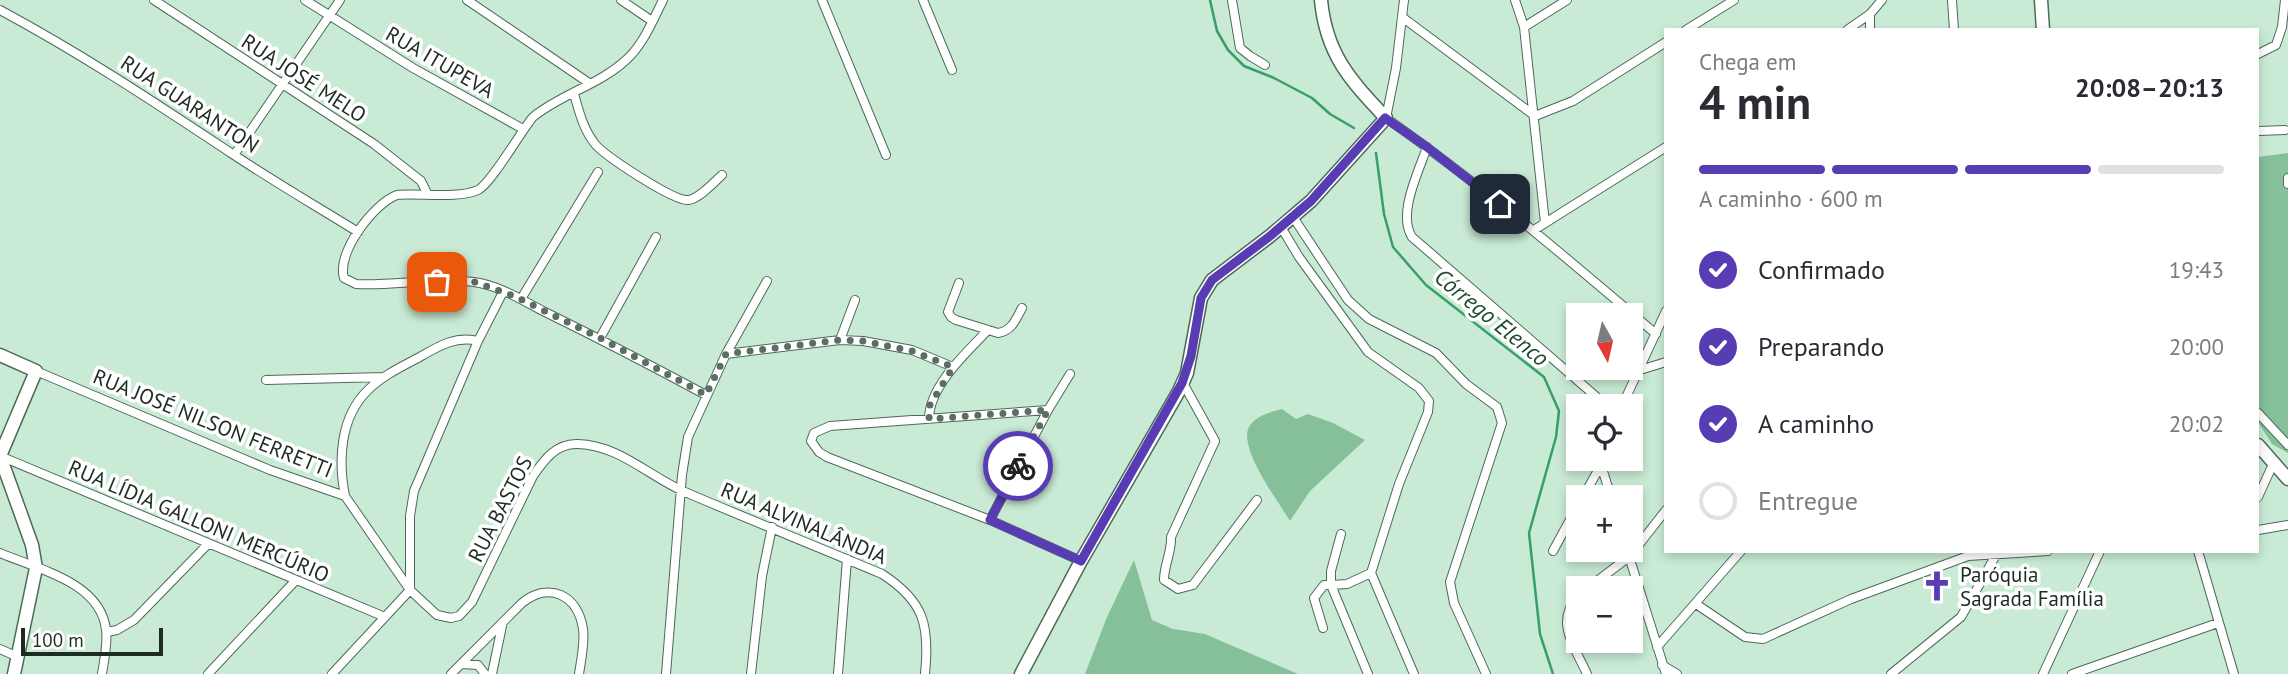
<!DOCTYPE html>
<html lang="pt">
<head>
<meta charset="utf-8">
<style>
	:root { --surface:#fff; --page:#f2f2f3; --text:#2b2b33; --muted:#7c7c81; --line:#e1e1e2; --accent:#573cb4 }
	body { margin:0; font-family:"PT Sans",sans-serif; background:var(--page); color:var(--text); height:100vh; display:flex; flex-direction:column; font-size:26px; white-space:nowrap }
	* { box-sizing:border-box; margin:0 }
	p { font-size:23px; color:var(--muted) }
	.icon { flex:none; width:38px; height:38px; fill:none; stroke:currentColor; stroke-width:2; stroke-linecap:round; stroke-linejoin:round }
	.map { position:relative; flex:1; overflow:hidden }
	.side { position:absolute; left:1664px; top:28px; width:595px; height:525px; display:flex; flex-direction:column; background:var(--surface); border-radius:0px; box-shadow:0 4px 10px #0003 }
	.side>* { flex:none }
	.needle { width:46px; rotate:172deg }
	.controls { position:absolute; left:1566px; top:303px; display:grid; gap:14px }
	.controls a { display:grid; place-items:center; width:77px; height:77px; border-radius:0px; background:var(--surface); box-shadow:0 4px 10px #0003; font-size:35px }
	.scale { position:absolute; left:21px; bottom:18px; width:142px; box-sizing:border-box; padding-left:7px; border:4px solid #1e2b23; border-top:0; font-size:19px; line-height:24px; white-space:nowrap; color:#1e2b23; -webkit-text-stroke:5px #fff; paint-order:stroke }
	.pin { position:absolute; display:grid; place-items:center; width:60px; height:60px; color:#fff; margin:-30px; border-radius:14px; box-shadow:0 4px 10px #0006 }
	.courier { position:absolute; display:grid; place-items:center; width:70px; height:70px; margin:-35px; border:5px solid #573cb4; border-radius:50%; background:#fff; color:#222; box-shadow:0 2px 9px #0007 }
	.headline em { font-style:normal; font-weight:800 }
	.headline div { display:flex; flex-direction:column-reverse }
	.headline { display:flex; align-items:center; justify-content:space-between; height:119px; padding:0 35px }
	h1 { font-size:46px; font-weight:800; line-height:52px }
	.bar { display:grid; grid-template-columns:repeat(4,1fr); gap:10px 7px; align-content:center; height:84px; padding:0 35px }
	.bar i { height:9px; border-radius:5px; background:var(--line) }
	.bar .active { background:var(--accent) }
	.bar p { grid-column:span 4 }
	ol { padding:0 35px; list-style:none }
	li { display:flex; align-items:center; gap:21px; height:77px }
	li p { margin-inline-start:auto }
	li .icon { padding:7px; border-radius:50%; background:var(--accent); color:#fff; stroke-width:4 }
	li:last-child { color:var(--muted) }
	li i { width:38px; height:38px; border:4px solid var(--line); border-radius:50% }
	.map>svg:first-child { display:block }
	.green { fill:#85c09b }
	.lines { fill:none; stroke-linecap:round; stroke-linejoin:round }
	.stream { stroke:#379f68; stroke-width:2.5 }
	.street-casing { stroke:#4c6a56; stroke-width:10 }
	.secondary-casing { stroke:#4c6a56; stroke-width:15 }
	.street { stroke:#fff; stroke-width:8 }
	.secondary { stroke:#fff; stroke-width:12 }
	.done { stroke:#5a6e61; stroke-width:7; stroke-dasharray:0 12.6 }
	.route { stroke:#573cb4; stroke-width:9 }
	.labels { text-anchor:middle; dominant-baseline:central; stroke-width:7; stroke-linejoin:round; paint-order:stroke }
	.street-label { font-size:21px; fill:#1e2b23; stroke:#fff }
	.poi-label { font-size:21px; fill:#1e2b23; stroke:#fff; text-anchor:start }
	.water-label { font-size:23px; font-style:italic; fill:#1f4931; stroke:#fff }
</style>
</head>
<body>
<div class="map">
<svg width="2288" height="674" viewBox="0 0 2288 674">
	<rect width="100%" height="100%" fill="#c9ebd5"/>
	<path class="green" d="M 2288,153 L 2288,453 L 2272,444 L 2258,422 L 2258,157 Z
		M 1282,409 L 1296,419 L 1308,414 L 1333,423 L 1365,440 L 1310,491 L 1290,521 C 1278,501 1238,448 1249,427 C 1255,416 1270,412 1282,409 Z
		M 1134,560 L 1152,620 L 1173,629 L 1205,634 L 1298,674 L 1085,674 L 1107,617 Z"/>
	<g class="lines">
		<path class="stream" d="M 1210,0 L 1217,31 L 1228,50 L 1244,66 L 1274,78 L 1312,98 L 1330,114 L 1354,128
			M 1376,153 L 1384,214 L 1393,247 L 1426,285 L 1544,377 L 1559,411 L 1556,437 L 1529,533 L 1540,634 L 1553,674"/>
		<g class="street-casing">
			<path id="street" d="M 154,0 L 374,144 L 421,181 L 427,193
				M 305,0 L 413,68 L 523,129
				M 467,0 L 589,83
				M 621,0 L 652,21
				M 663,0 C 653,20 643,45 626,60 C 599,85 561,94 533,117 C 521,131 491,184 478,190 C 457,199 420,193 397,195 C 374,203 336,253 344,278 L 356,284 C 393,286 438,277 474,282 C 498,285 522,300 543,311 C 598,338 652,366 706,395
				M 822,0 L 886,155
				M 923,0 L 952,70
				M 1232,0 L 1240,48 L 1250,56 L 1265,65
				M 1404,0 L 1396,68 L 1386,118 C 1480,184 1568,259 1656,334
				M 1515,0 L 1524,27 L 1545,223
				M 1952,0 L 1954,30
				M 0,10 C 82,54 154,102 231,153 C 273,181 316,206 358,232
				M 1402,17 L 1535,116 L 1573,101 L 1666,42
				M 1524,27 L 1567,0
				M 1686,30 L 1734,0
				M 1847,30 L 1870,14 L 1882,0
				M 1870,30 L 1870,14
				M 2258,54 L 2276,45 L 2282,27 L 2285,0
				M 574,94 C 579,111 583,129 595,144 C 605,156 673,201 688,200 C 699,199 714,182 722,175
				M 2258,131 L 2285,130
				M 1427,147 C 1419,171 1397,214 1412,237 L 1607,406
				M 234,155 L 340,0
				M 2288,178 L 2288,184
				M 1293,217 L 1348,300 L 1369,319 L 1436,353 L 1466,384 L 1497,407 L 1502,423 L 1450,582 L 1454,603 L 1486,674
				M 1281,227 L 1299,257 L 1368,352 L 1419,388 L 1429,401 L 1428,412 L 1399,484 L 1371,573 L 1347,584 L 1331,585 L 1368,674
				M 1534,230 L 1666,147
				M 959,283 L 948,312 L 951,317 L 956,320 L 998,333 C 1012,331 1016,319 1022,308
				M 521,299 L 598,172
				M 600,338 L 656,237
				M 840,340 L 855,300
				M 726,354 L 840,340 L 863,341 L 912,350 L 953,367
				M 1640,370 L 1666,362
				M 36,371 L 270,470 L 345,496 L 410,590 L 437,615 L 451,618 L 459,616 L 472,602 L 533,476 C 544,460 556,443 578,444 C 619,445 650,477 685,492 C 750,520 816,546 882,574 C 924,601 930,625 925,674
				M 266,380 L 384,377
				M 1183,383 L 1215,441 L 1171,537 C 1172,551 1164,565 1164,580 L 1178,589 L 1193,585 L 1257,500
				M 1622,406 L 1666,311
				M 1048,410 L 830,426 L 814,433 L 811,441 L 819,452 L 827,457 L 990,520 L 1081,561
				M 2258,413 L 2288,445
				M 929,419 C 929,386 967,352 988,330
				M 0,456 L 385,617
				M 1603,458 L 1601,465 L 1611,497
				M 345,496 C 338,460 340,417 368,390 C 382,376 401,367 418,358 C 437,347 456,335 478,341
				M 1583,497 L 1601,465
				M 2258,497 L 2273,464
				M 990,520 L 1048,410 L 1070,374
				M 2258,530 L 2288,525
				M 1627,550 L 1666,674
				M 1553,551 L 1578,505
				M 2198,551 L 2234,674
				M 0,553 C 37,569 101,582 106,630 C 108,644 104,660 102,674
				M 1371,573 L 1414,674
				M 1588,588 L 1630,556 L 1666,510
				M 410,590 L 410,516 L 414,491 L 478,341 L 503,292
				M 1578,596 C 1554,622 1575,647 1587,674
				M 1696,604 L 1745,637 L 1763,639 L 1851,599 L 1968,556 L 2048,551
				M 1323,628 L 1314,598 L 1324,585 L 1331,585 L 1331,571 L 1341,534
				M 107,632 L 117,630 L 134,620 L 208,544
				M 1657,647 L 1741,551
				M 0,649 L 18,657
				M 461,664 L 478,665 L 485,674
				M 1662,665 L 1677,674
				M 208,674 L 296,580
				M 332,674 L 410,590
				M 451,674 L 522,603 C 549,581 578,595 583,629 C 585,643 581,660 579,674
				M 492,674 L 502,626
				M 666,674 L 682,475 L 688,437 L 726,354 L 767,281
				M 751,674 L 762,576 L 772,527
				M 838,674 L 847,559
				M 1891,674 L 1961,617 L 1996,555
				M 2043,674 L 2100,551
				M 2072,674 L 2218,623"/>
		</g>
		<g class="secondary-casing">
			<path id="secondary" d="M 2041,0 L 2043,30
				M 0,355 L 36,371 L 0,456 L 32,545 L 36,568 L 14,674
				M 2258,445 L 2288,479
				M 1021,674 L 1081,561 L 1179,391 L 1187,373 L 1201,298 L 1212,280 L 1270,236 L 1311,201 L 1386,118 C 1350,80 1326,54 1321,0"/>
		</g>
		<use href="#street" class="street"/>
		<use href="#secondary" class="secondary"/>
	</g>
	<g class="lines">
		<path class="done" d="M 437,282 L 475,282 L 514,296 L 600,338 L 706,395 L 726,354 L 840,340 L 863,341 L 912,351 L 953,367 L 930,405 L 929,419 L 1048,410 L 1018,466"/>
		<path class="route" d="M 1018,466 L 990,520 L 1081,561 L 1182,383 L 1191,356 L 1201,298 L 1212,280 L 1270,236 L 1311,201 L 1385,118 L 1427,147 L 1500,204"/>
	</g>
	<defs>
		<g id="church-bare" transform="scale(2.415)"><path d="M-1.2-6h2.4v3.5h3.3v2.4h-3.3V6h-2.4V-.1h-3.3v-2.4h3.3Z" fill="#573cb4" stroke="#fff" stroke-width="2.5" paint-order="stroke"/></g>
	</defs>
	<g fill-rule="evenodd">
		<use href="#church-bare" x="1937" y="586"/>
	</g>
	<g class="labels">
		<g class="street-label">
			<text transform="translate(440 62) rotate(30)">RUA ITUPEVA</text>
			<text transform="translate(304 78) rotate(33)">RUA JOSÉ MELO</text>
			<text transform="translate(190 104) rotate(33)">RUA GUARANTON</text>
			<text transform="translate(213 423) rotate(22)">RUA JOSÉ NILSON FERRETTI</text>
			<text transform="translate(500 509) rotate(-63)">RUA BASTOS</text>
			<text transform="translate(199 521) rotate(23)">RUA LÍDIA GALLONI MERCÚRIO</text>
			<text transform="translate(804 523) rotate(23)">RUA ALVINALÂNDIA</text>
		</g>
		<g class="poi-label">
			<text x="1960" y="574">Paróquia<tspan x="1960" dy="24">Sagrada Família</tspan></text>
		</g>
		<g class="water-label">
			<text transform="translate(1492 317) rotate(39)">Córrego Elenco</text>
		</g>
	</g>
</svg>
<div class="controls">
<a><svg class="needle" viewBox="-14 -14 28 28"><path d="M0-13l5 13h-10z" fill="#e53935"/><path d="M0 13l5-13h-10z" fill="#7c7c81"/></svg></a>
<a><svg class="icon" aria-label="locate" viewBox="0 0 24 24"><circle cx="12" cy="12" r="6"/><path d="M12 2v4M12 18v4M2 12h4M18 12h4"/></svg></a>
<a>+</a>
<a>−</a>
</div>
<div class="scale">100 m</div>
<div class="pin" style="left:437px;top:282px;background:#ea580c"><svg class="icon" aria-label="bag" viewBox="0 0 24 24"><path d="M5 8h14l-1 12H6zM9 8a3 3 0 0 1 6 0"/></svg></div>
<div class="pin" style="left:1500px;top:204px;background:#1f2937"><svg class="icon" aria-label="home" viewBox="0 0 24 24"><path d="M3 11l9-7 9 7M6 9v11h12V9"/></svg></div>
<div class="courier" style="left:1018px;top:466px"><svg class="icon" aria-label="bike" viewBox="0 0 24 24"><circle cx="6" cy="16" r="4"/><circle cx="18" cy="16" r="4"/><path d="M6 16l4-8h5l3 8M10 8l3 8H6M13 5h3"/></svg></div>
<section class="side">
<div class="headline"><div><h1>4 min</h1><p>Chega em</p></div><em>20:08–20:13</em></div>
<div class="bar"><i class="active"></i><i class="active"></i><i class="active"></i><i></i><p>A caminho · 600 m</p></div>
<ol>
<li><svg class="icon" aria-label="check" viewBox="0 0 24 24"><path d="M5 12l5 5 9-10"/></svg>Confirmado<p>19:43</p></li>
<li><svg class="icon" aria-label="check" viewBox="0 0 24 24"><path d="M5 12l5 5 9-10"/></svg>Preparando<p>20:00</p></li>
<li><svg class="icon" aria-label="check" viewBox="0 0 24 24"><path d="M5 12l5 5 9-10"/></svg>A caminho<p>20:02</p></li>
<li><i></i>Entregue</li>
</ol>
</section>
</div>
</body>
</html>
